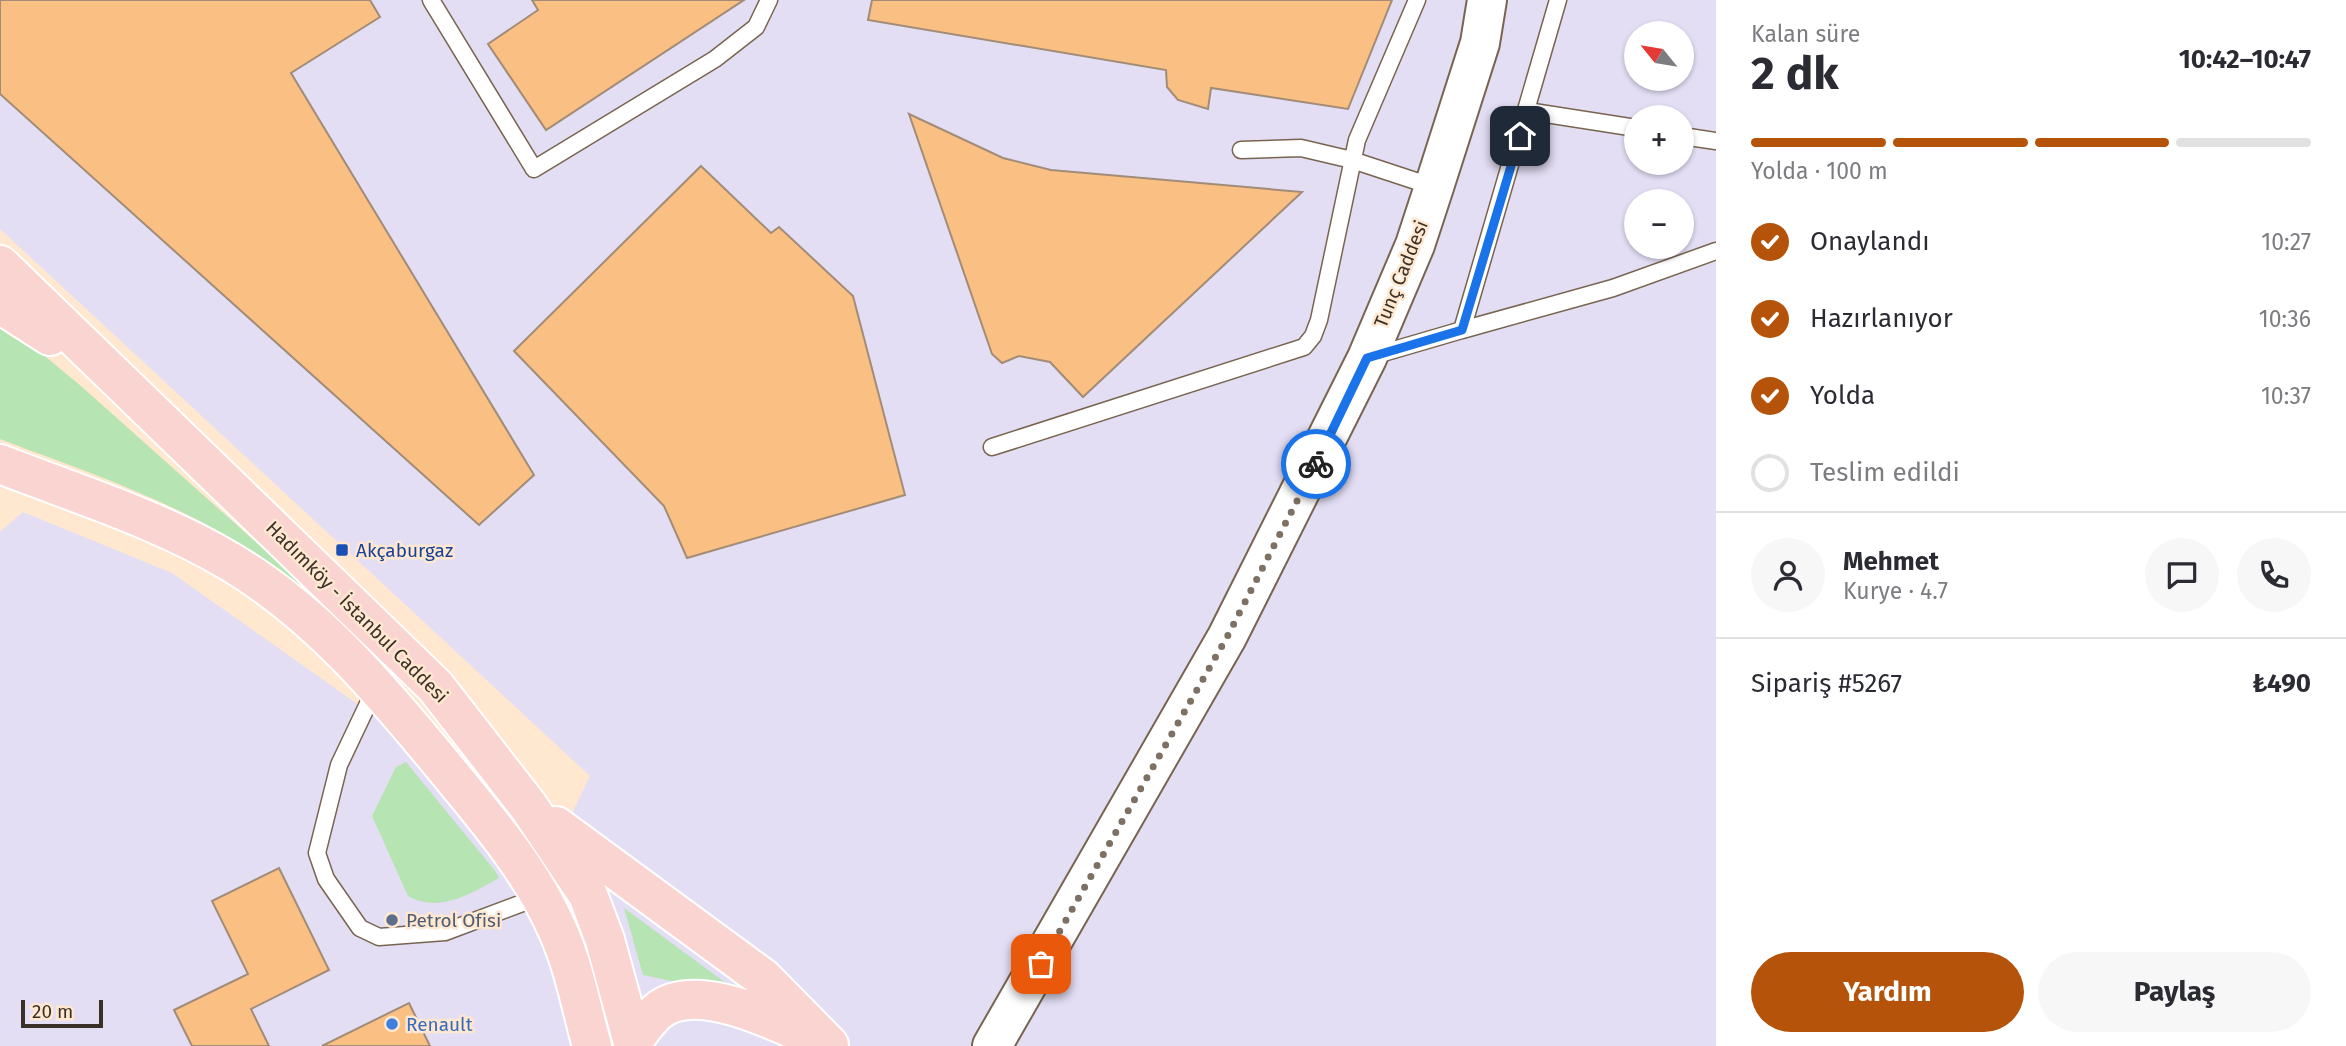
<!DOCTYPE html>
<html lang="tr">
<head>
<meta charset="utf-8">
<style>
	:root { --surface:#fff; --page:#f7f7f7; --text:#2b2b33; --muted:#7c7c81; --line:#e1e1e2; --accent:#b45309 }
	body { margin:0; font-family:"Fira Sans",sans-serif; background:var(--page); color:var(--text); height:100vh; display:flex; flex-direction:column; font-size:26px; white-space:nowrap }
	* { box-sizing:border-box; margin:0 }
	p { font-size:23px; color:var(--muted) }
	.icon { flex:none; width:38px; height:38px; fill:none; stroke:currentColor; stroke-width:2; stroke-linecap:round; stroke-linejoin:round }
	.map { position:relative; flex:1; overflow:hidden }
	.details { display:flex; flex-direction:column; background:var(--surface); width:630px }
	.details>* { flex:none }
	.needle { width:46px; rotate:300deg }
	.fabs { position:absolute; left:1624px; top:21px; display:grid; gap:14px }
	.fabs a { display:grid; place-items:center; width:70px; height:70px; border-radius:50%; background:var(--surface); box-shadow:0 2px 5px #0004; font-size:35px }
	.scale { position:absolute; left:21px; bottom:18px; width:82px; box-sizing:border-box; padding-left:7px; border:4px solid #393027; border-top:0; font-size:19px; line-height:24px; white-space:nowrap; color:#393027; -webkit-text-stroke:5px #ffe7d0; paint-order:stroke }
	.pin { position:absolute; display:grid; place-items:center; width:60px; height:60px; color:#fff; margin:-30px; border-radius:14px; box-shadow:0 4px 10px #0006 }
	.courier { position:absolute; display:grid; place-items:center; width:70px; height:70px; margin:-35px; border:5px solid #1a73e8; border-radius:50%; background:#fff; color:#222; box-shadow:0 2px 9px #0007 }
	.summary em { font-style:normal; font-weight:700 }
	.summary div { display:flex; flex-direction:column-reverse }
	.summary { display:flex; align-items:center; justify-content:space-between; height:119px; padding:0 35px }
	h1 { font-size:46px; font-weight:700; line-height:52px }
	.bar { display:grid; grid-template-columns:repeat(4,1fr); gap:10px 7px; align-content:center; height:84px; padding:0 35px }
	.bar i { height:9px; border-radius:5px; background:var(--line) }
	.bar .active { background:var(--accent) }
	.bar p { grid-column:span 4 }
	.line { display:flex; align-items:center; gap:18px; padding:0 35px; border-top:2px solid var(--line) }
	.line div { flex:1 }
	.round { display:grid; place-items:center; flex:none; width:74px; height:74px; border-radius:37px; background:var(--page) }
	ol { padding:0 35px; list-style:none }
	li { display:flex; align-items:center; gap:21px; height:77px }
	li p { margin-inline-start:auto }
	li .icon { padding:7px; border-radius:50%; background:var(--accent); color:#fff; stroke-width:4 }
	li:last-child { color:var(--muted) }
	li i { width:38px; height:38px; border:4px solid var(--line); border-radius:50% }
	.action { display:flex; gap:14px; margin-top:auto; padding:14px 35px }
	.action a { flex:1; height:80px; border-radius:42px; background:var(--accent); color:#fff; font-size:28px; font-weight:700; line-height:80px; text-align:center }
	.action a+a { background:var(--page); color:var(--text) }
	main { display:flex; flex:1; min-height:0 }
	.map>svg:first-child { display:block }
	.industrial { fill:#e3def4; fill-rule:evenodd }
	.green { fill:#b6e4b3 }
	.building { fill:#f9bf83; stroke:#a28c77; stroke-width:2 }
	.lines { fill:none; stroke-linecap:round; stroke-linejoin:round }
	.service-casing { stroke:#78644f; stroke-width:19 }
	.secondary-casing { stroke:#78644f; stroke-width:42 }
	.primary-casing { stroke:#fff; stroke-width:42 }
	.service { stroke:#fff; stroke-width:16 }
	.secondary { stroke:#fff; stroke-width:38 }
	.primary { stroke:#fad4d1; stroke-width:38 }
	.done { stroke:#7e7062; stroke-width:7; stroke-dasharray:0 12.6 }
	.route { stroke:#1a73e8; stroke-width:9 }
	.transit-dot { fill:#1a4fb4; stroke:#ffe7d0; stroke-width:2.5 }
	.service-dot { fill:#5c6f8a; stroke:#ffe7d0; stroke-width:2.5 }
	.shop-dot { fill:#3f7fe0; stroke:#ffe7d0; stroke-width:2.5 }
	.labels { text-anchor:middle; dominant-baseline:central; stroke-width:5; stroke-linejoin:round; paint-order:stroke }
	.street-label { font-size:19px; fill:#393027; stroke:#ffe7d0 }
	.transit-label { font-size:19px; fill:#164399; stroke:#ffe7d0; text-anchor:start }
	.service-label { font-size:19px; fill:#4e5e75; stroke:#ffe7d0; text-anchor:start }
	.shop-label { font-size:19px; fill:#366cbe; stroke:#ffe7d0; text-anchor:start }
</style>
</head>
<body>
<main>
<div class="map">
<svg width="1716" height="1046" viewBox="0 0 1716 1046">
	<rect width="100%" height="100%" fill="#ffe7d0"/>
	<path class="industrial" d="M 0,0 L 1716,0 L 1716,1046 L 0,1046 L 0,532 L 23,512 L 172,573 L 557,845 L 590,776 L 0,229 ZM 1636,33 L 1682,33 L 1682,79 L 1636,79 ZM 1636,117 L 1682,117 L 1682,163 L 1636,163 ZM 1636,201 L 1682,201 L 1682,247 L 1636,247 Z"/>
	<path class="green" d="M 0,319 L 81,386 L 341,618 L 335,624 C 298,592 261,555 218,531 C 149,492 73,467 0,439 Z
		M 406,762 L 496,872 L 499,878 C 472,893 439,914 408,896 L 372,816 L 396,767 Z
		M 624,908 L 734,989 L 733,994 L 643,975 Z"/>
	<path class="building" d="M 0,0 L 370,0 L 380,17 L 291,73 L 534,475 L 479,525 L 0,94 Z
		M 532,0 L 744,0 L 546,130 L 488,44 L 538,10 Z
		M 872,0 L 1392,0 L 1348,109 L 1211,88 L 1208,109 L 1178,100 L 1167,87 L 1166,70 L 868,20 Z
		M 909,114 L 1003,158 L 1051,170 L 1302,192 L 1083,397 L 1050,362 L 1019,356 L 1002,363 L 992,354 Z
		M 701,166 L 771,233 L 779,227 L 853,296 L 905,495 L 687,558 L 664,506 L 514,351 Z
		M 279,868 L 329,970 L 251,1009 L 269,1046 L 192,1046 L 174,1010 L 248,974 L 212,901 Z
		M 409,1003 L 430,1046 L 322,1046 Z"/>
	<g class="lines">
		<g class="service-casing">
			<path id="service" d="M 431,0 L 534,169 L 715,59 L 756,27 L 769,0
				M 1527,111 L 1636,128
				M 1682,136 L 1716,141
				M 1241,150 L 1301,148 L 1352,160 L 1434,187
				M 1462,330 L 1613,288 L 1716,251
				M 1373,356 L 1462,330 L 1558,0
				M 992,447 L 1304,347 L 1313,336 L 1319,320 L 1357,140 L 1417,0
				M 376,687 L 339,765 L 317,853 L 326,879 L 360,928 L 379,937 L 445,932 L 541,896"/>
		</g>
		<g class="secondary-casing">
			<path id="secondary" d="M 992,1046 L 1227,637 L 1367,358 L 1415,245 L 1434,187 L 1480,43 L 1487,0"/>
		</g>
		<g class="primary-casing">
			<path id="primary" d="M 0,265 L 435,686 L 529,807 L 588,895 L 605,940 L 634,1046
				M 0,304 L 50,336
				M 0,464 C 77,494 158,519 229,561 C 317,613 382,691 446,769 C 487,819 531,870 557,929 C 574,966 581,1007 592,1046
				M 556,826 L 763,978 L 829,1045
				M 633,1040 C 641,1031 648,1019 658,1011 C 694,981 771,1019 807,1035"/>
		</g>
		<use href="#service" class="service"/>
		<use href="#secondary" class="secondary"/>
		<use href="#primary" class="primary"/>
	</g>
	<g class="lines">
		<path class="done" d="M 1041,964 L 1227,637 L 1316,464"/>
		<path class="route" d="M 1316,464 L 1367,358 L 1462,330 L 1520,136"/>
	</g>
	<rect class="transit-dot" x="335" y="543" width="14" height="14" rx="3.5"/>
	<circle class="service-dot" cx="392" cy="920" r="7"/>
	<circle class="shop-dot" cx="392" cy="1024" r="7"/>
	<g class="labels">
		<g class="street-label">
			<text transform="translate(1401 274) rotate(-68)">Tunç Caddesi</text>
			<text transform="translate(357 612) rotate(45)">Hadımköy - İstanbul Caddesi</text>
		</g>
		<g class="transit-label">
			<text x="356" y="550">Akçaburgaz</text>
		</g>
		<g class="service-label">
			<text x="406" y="920">Petrol Ofisi</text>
		</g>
		<g class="shop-label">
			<text x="406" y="1024">Renault</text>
		</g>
	</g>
</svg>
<div class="fabs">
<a><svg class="needle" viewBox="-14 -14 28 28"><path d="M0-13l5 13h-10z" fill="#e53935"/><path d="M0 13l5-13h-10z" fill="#7c7c81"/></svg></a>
<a>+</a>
<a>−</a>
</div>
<div class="scale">20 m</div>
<div class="pin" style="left:1041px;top:964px;background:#ea580c"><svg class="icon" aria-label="bag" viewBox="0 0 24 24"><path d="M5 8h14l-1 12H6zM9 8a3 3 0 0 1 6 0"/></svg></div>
<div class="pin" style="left:1520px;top:136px;background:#1f2937"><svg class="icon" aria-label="home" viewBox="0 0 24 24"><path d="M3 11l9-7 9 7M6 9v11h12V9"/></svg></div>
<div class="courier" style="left:1316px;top:464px"><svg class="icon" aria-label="bike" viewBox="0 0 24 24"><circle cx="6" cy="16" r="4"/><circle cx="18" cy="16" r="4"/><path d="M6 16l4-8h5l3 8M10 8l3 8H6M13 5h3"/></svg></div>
</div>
<section class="details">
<div class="summary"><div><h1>2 dk</h1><p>Kalan süre</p></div><em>10:42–10:47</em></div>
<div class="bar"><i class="active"></i><i class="active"></i><i class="active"></i><i></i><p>Yolda · 100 m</p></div>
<ol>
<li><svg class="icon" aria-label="check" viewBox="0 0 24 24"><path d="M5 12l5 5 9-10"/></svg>Onaylandı<p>10:27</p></li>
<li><svg class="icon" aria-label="check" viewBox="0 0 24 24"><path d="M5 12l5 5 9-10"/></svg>Hazırlanıyor<p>10:36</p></li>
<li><svg class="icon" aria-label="check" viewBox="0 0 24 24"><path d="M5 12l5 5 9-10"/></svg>Yolda<p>10:37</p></li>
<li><i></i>Teslim edildi</li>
</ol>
<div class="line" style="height:126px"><a class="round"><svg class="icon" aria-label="person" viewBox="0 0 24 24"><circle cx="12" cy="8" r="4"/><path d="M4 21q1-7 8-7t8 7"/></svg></a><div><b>Mehmet</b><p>Kurye · 4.7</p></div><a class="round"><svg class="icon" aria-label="chat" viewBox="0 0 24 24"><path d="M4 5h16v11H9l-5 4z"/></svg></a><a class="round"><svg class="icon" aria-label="phone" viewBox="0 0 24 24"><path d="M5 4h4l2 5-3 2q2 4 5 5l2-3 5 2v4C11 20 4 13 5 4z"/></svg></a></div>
<div class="line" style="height:91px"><div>Sipariş #5267</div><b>₺490</b></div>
<div class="action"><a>Yardım</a><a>Paylaş</a></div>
</section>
</main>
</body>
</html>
